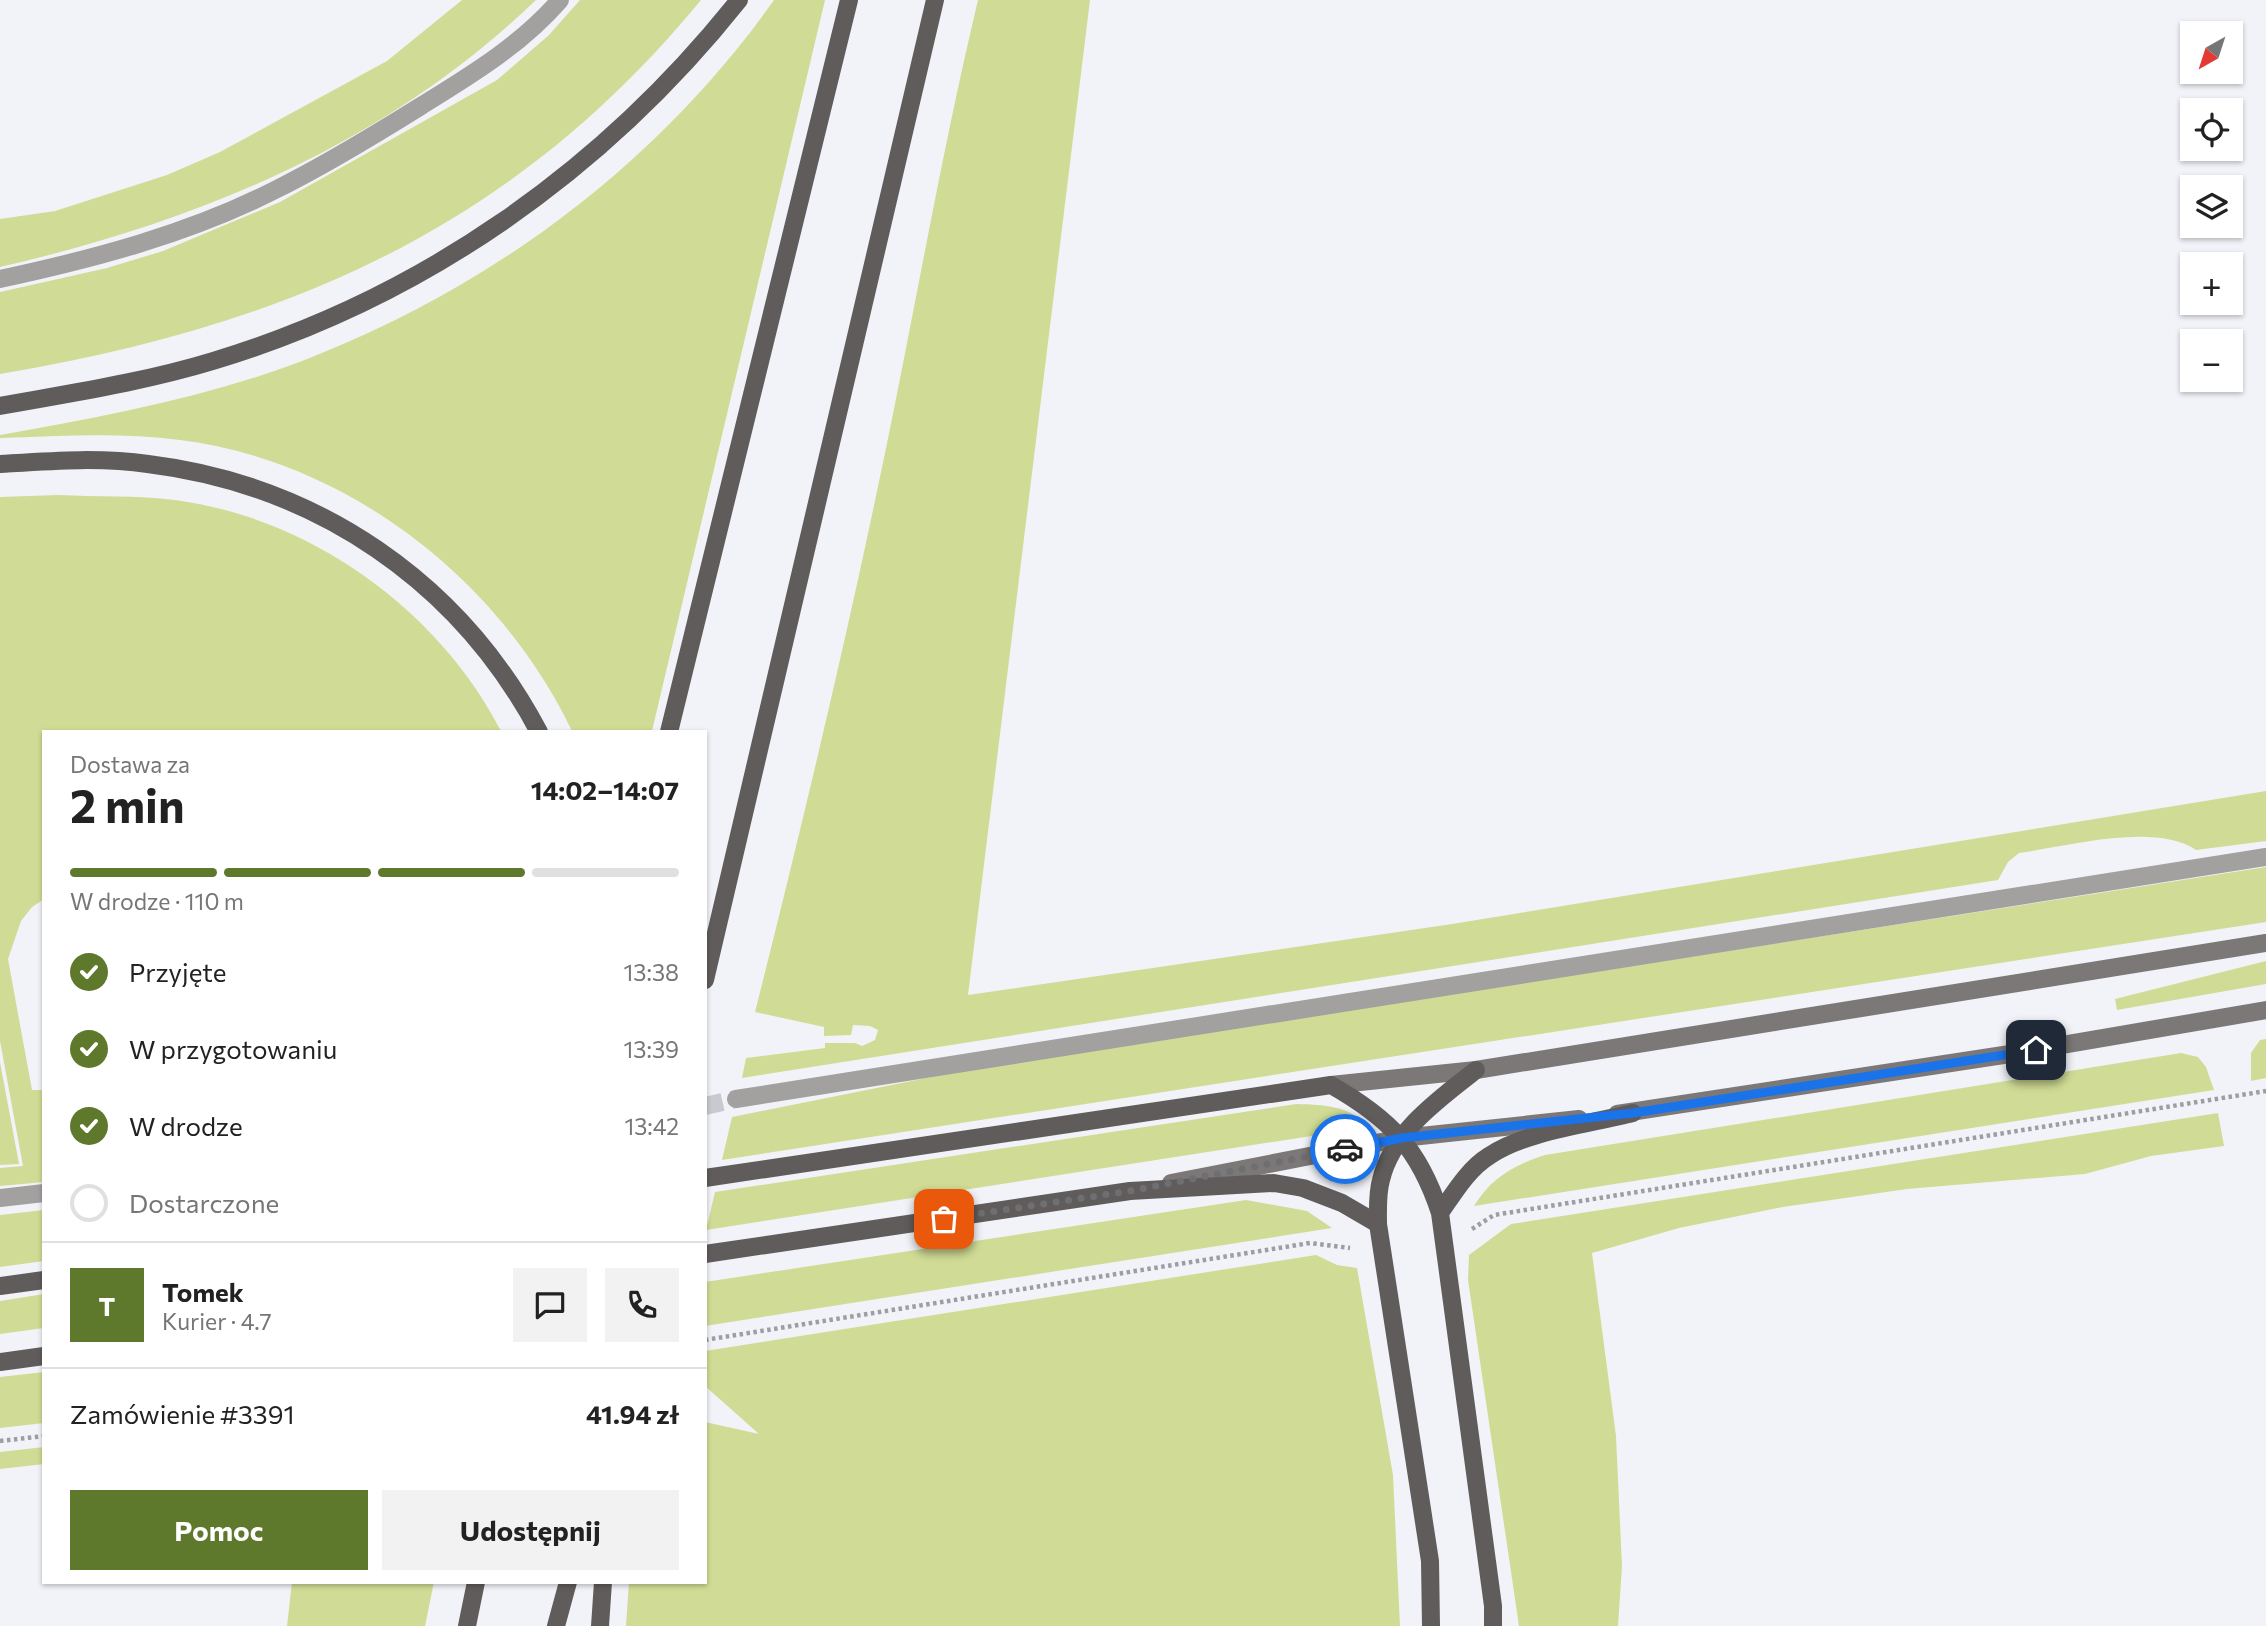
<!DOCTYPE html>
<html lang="pl">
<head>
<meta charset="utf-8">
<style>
	:root { --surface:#fff; --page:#f2f2f2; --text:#222; --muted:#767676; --line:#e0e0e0; --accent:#5e782c }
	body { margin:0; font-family:Commissioner,sans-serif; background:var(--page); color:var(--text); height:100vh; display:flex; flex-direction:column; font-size:26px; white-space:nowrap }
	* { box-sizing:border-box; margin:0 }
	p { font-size:23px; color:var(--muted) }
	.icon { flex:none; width:38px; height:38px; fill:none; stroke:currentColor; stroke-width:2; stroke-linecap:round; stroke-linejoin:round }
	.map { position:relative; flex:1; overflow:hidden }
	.sheet { position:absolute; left:42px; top:730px; width:665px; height:854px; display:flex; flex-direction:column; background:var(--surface); border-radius:0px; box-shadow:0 2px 5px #0004 }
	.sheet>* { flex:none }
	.needle { width:46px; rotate:219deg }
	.fabs { position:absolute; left:2180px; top:21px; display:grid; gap:14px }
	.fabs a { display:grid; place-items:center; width:63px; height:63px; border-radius:0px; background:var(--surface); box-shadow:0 2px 5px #0004; font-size:35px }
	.pin { position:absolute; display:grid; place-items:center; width:60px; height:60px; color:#fff; margin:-30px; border-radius:14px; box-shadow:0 4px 10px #0006 }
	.courier { position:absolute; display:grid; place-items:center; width:70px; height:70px; margin:-35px; border:5px solid #1a73e8; border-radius:50%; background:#fff; color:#222; box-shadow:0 2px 9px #0007 }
	.head em { font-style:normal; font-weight:700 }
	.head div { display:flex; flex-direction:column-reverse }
	.head { display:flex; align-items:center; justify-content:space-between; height:119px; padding:0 28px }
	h1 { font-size:46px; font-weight:700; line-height:52px }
	.bar { display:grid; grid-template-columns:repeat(4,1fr); gap:10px 7px; align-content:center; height:84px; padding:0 28px }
	.bar i { height:9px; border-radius:5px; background:var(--line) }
	.bar .selected { background:var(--accent) }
	.bar p { grid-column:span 4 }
	.line { display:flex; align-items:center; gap:18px; padding:0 28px; border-top:2px solid var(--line) }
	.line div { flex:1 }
	.round { display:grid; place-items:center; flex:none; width:74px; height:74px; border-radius:0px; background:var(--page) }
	ol { padding:0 28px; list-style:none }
	li { display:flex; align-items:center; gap:21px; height:77px }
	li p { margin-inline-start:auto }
	li .icon { padding:7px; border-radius:50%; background:var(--accent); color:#fff; stroke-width:4 }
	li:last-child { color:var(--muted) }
	li i { width:38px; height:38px; border:4px solid var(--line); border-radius:50% }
	.primary-button { display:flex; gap:14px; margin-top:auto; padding:14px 28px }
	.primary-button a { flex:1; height:80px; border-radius:0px; background:var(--accent); color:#fff; font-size:28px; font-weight:700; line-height:80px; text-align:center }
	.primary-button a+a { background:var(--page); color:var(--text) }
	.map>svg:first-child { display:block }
	.green { fill:#d0dc95 }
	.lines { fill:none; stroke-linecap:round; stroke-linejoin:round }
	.minor-tunnel { stroke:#c9cacf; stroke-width:18; stroke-dasharray:18 9; stroke-linecap:butt }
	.path { stroke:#9c9ea2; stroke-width:4.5; stroke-dasharray:3.5 3.5; stroke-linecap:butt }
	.service { stroke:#a3a0a0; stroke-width:18 }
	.minor { stroke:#a3a0a0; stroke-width:18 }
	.secondary { stroke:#7c7878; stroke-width:18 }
	.primary { stroke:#615c5c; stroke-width:18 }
	.done { stroke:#6e6f72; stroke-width:7; stroke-dasharray:0 12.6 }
	.route { stroke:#1a73e8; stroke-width:9 }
</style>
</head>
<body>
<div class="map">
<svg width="2266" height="1626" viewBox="0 0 2266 1626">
	<rect width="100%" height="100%" fill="#f1f3f8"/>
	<path class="green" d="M 462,0 L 536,0 C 386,144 200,221 0,267 L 0,219 L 55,211 L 167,175 L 220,152 L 387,61 Z
		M 580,0 L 701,0 C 513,229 286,326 0,374 L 0,292 L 107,268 L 163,251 L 280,202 L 497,80 L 549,35 Z
		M 774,0 L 825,0 L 652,731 L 572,731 C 500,580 348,461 180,440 C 120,432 60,436 0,438 L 0,435 C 107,416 216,396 317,355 C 498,283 661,160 774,0 Z
		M 978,0 L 1090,0 L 968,995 L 1452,924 L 2266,791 L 2266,841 L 2196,850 C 2155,822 2069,846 2019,853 L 2008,862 L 1998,880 L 742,1078 L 746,1058 L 825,1048 L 825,1043 L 855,1043 L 862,1046 L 875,1040 L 878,1030 L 870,1026 L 853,1025 L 851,1035 L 824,1036 L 824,1027 L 755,1012 C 806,810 854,608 895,404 C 922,269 946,134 978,0 Z
		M 58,495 C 96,497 137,495 175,500 C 311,518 439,610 501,731 L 44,732 L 44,899 L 32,907 L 21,921 L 8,959 L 32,1090 L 44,1090 L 44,1182 L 0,1186 L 0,1168 L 23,1166 L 0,1041 L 0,497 Z
		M 2266,867 L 2266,922 L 722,1160 L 732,1117 L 971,1069 Z
		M 2266,961 L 2266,984 L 2117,1010 L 2115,999 Z
		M 2266,1039 L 2266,1078 L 2251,1081 L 2251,1053 L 2260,1040 Z
		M 2181,1053 L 2198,1057 L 2206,1067 L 2214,1090 L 1474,1206 C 1491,1178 1514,1165 1545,1155 Z
		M 0,1062 L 19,1164 L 0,1165 Z
		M 1296,1104 C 1325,1105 1348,1105 1369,1127 L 706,1230 L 715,1192 Z
		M 2218,1113 L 2224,1146 L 2151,1156 L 2085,1174 L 1907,1189 L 1783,1207 L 1679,1228 L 1592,1253 L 1616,1436 L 1622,1566 L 1618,1626 L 1519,1626 L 1468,1280 L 1469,1255 L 1511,1224 Z
		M 1246,1200 L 1307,1211 L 1332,1228 L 705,1326 L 705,1282 Z
		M 44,1210 L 44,1261 L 0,1267 L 0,1215 Z
		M 1316,1255 L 1337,1265 L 1357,1268 L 1393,1475 L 1400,1626 L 626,1626 L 629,1582 L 705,1582 L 705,1422 L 759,1434 L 705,1386 L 705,1351 Z
		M 44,1294 L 44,1328 L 0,1334 L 0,1301 Z
		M 44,1372 L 44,1423 L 0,1428 L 0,1377 Z
		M 44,1447 L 44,1464 L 0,1469 L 0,1452 Z
		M 292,1582 L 434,1582 L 425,1626 L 287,1626 Z"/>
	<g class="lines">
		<path class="minor-tunnel" d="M 705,1106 L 736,1099"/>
		<path class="path" d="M 1472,1229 L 1494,1215 L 2266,1091
			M 705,1340 L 1310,1243 L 1350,1248
			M 0,1441 L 44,1436"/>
		<path class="service" d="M 0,279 C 93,259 188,234 273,191 C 324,166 373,136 421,106 C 471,75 521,45 560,0"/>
		<path class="minor" d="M 736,1099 L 2266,857
			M 0,1198 L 44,1193"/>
		<path class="secondary" d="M 1331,1085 L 1476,1070 L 2266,943
			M 1617,1114 L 2010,1054 L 2266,1010
			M 1171,1183 L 1402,1138 L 1579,1119"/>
		<path class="primary" d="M 0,406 C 71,393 144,382 213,361 C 422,298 603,171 739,0
			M 0,464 C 49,461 99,457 148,464 C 317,485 459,581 539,732
			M 669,732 L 849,0
			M 705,980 L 935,0
			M 705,1178 L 1331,1085 C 1389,1118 1419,1148 1440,1213 L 1493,1606 L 1493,1626
			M 1440,1213 C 1454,1193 1468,1169 1489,1156 C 1526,1131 1590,1124 1633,1113
			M 705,1254 L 1130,1191 L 1274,1183 L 1303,1188 L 1342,1203 L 1378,1224
			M 0,1286 L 44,1280
			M 0,1362 L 44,1356
			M 467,1626 L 476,1582
			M 556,1626 L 568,1582
			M 600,1626 L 603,1582
			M 1431,1626 L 1430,1561 L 1378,1224 C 1378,1210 1377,1194 1381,1180 C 1392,1132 1439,1099 1476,1070"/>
	</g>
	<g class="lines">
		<path class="done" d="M 944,1219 L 1130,1191 L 1345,1149"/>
		<path class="route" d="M 1345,1149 L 1402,1138 L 1633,1113 L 2036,1050"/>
	</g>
</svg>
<div class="fabs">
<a><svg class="needle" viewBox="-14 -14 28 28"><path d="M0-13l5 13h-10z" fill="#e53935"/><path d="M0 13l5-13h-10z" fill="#767676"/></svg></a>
<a><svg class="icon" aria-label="locate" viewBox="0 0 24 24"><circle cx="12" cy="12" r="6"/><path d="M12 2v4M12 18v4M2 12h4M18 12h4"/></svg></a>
<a><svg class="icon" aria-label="layers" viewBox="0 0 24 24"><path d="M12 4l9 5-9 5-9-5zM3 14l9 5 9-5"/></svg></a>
<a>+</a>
<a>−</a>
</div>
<div class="pin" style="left:944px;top:1219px;background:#ea580c"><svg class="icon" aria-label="bag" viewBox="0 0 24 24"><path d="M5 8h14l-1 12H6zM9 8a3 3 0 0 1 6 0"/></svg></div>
<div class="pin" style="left:2036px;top:1050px;background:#1f2937"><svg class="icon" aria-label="home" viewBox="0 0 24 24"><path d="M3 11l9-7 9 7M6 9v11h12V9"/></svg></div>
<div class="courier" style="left:1345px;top:1149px"><svg class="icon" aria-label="car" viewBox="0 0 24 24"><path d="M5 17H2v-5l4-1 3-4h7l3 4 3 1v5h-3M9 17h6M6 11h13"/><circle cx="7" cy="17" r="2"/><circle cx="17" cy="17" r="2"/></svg></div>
<section class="sheet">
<div class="head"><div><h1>2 min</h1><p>Dostawa za</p></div><em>14:02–14:07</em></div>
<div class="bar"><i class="selected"></i><i class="selected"></i><i class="selected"></i><i></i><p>W drodze · 110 m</p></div>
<ol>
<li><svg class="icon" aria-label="check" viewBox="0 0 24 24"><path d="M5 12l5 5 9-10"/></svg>Przyjęte<p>13:38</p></li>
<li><svg class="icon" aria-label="check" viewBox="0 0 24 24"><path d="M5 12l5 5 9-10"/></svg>W przygotowaniu<p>13:39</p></li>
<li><svg class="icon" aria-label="check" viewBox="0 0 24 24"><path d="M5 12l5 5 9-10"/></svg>W drodze<p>13:42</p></li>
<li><i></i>Dostarczone</li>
</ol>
<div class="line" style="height:126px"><b class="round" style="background:var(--accent);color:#fff">T</b><div><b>Tomek</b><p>Kurier · 4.7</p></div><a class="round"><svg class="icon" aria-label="chat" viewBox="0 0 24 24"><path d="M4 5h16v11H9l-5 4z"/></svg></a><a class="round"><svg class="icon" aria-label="phone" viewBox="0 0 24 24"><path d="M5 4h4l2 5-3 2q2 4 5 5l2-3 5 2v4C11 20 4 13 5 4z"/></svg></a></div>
<div class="line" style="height:91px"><div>Zamówienie #3391</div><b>41.94 zł</b></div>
<div class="primary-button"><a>Pomoc</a><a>Udostępnij</a></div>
</section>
</div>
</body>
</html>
